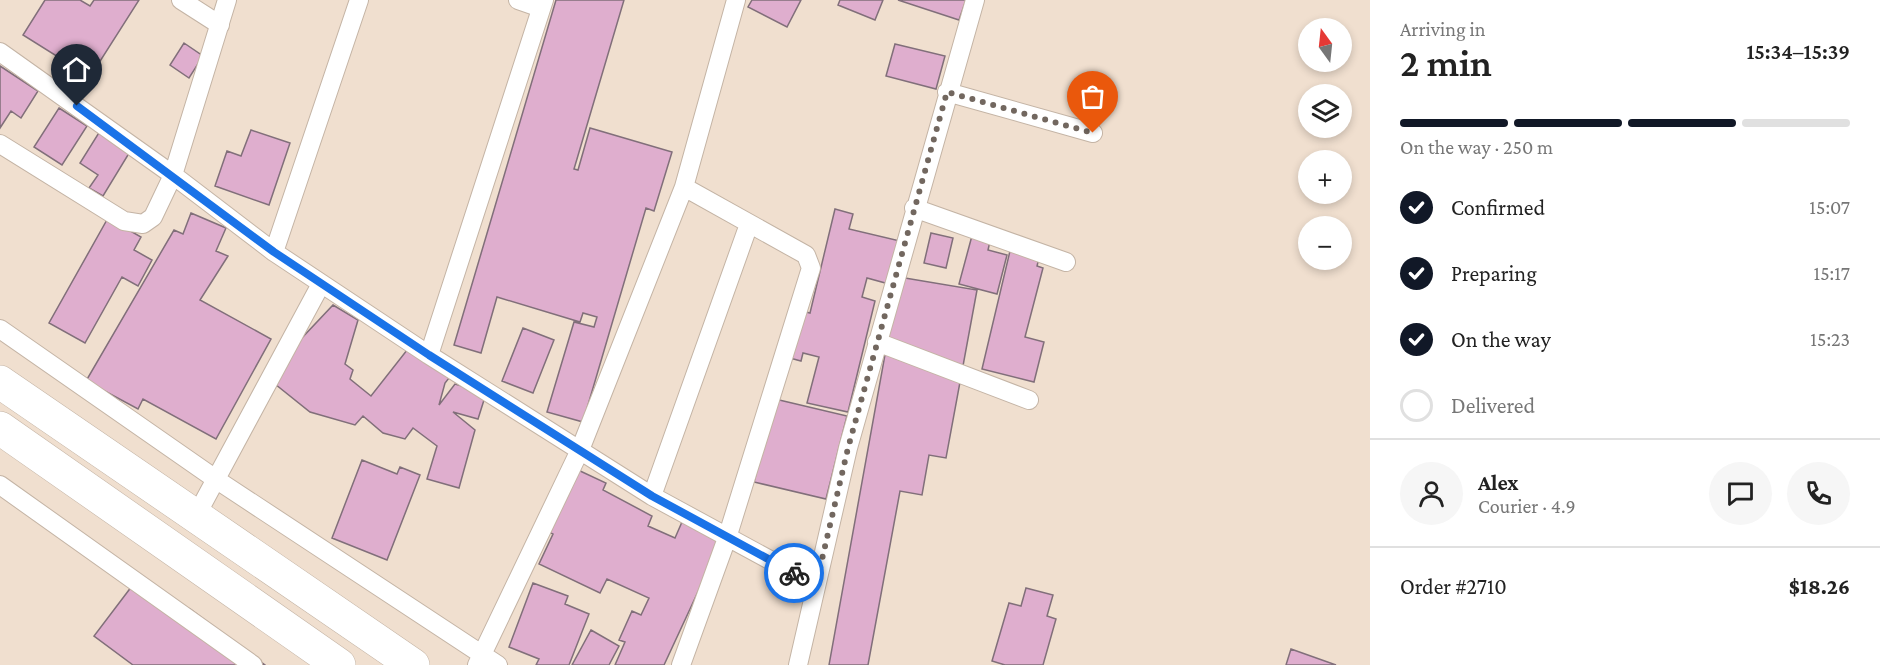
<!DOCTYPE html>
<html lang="en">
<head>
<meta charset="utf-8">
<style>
	:root { --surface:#fff; --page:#f6f6f6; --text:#222; --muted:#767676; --line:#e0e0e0; --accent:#111827 }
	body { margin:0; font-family:"Crimson Pro",serif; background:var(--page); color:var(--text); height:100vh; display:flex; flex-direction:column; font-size:22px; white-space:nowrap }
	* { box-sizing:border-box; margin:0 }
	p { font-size:20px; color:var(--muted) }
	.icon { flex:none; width:33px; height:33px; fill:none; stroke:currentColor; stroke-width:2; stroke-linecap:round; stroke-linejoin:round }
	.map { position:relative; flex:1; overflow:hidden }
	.drawer { display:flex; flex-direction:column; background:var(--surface); width:510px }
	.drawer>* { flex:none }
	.needle { width:39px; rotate:345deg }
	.controls { position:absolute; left:1298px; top:18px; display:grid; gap:12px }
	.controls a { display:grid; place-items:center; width:54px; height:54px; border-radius:50%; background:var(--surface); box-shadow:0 3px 9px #0003; font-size:30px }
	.pin { position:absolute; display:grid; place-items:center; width:51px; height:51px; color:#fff; margin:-62px -26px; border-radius:50% 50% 50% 0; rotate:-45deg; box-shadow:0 0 6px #0007 }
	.pin .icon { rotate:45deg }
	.courier { position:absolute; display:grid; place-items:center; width:60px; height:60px; margin:-30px; border:4px solid #1a73e8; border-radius:50%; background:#fff; color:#222; box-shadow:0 2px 8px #0007 }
	.headline em { font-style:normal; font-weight:600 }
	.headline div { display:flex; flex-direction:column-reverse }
	.headline { display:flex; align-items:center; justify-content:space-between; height:102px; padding:0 30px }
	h1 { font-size:39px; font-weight:600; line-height:45px }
	.bar { display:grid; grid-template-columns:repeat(4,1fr); gap:9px 6px; align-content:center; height:72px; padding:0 30px }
	.bar i { height:8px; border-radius:4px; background:var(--line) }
	.bar .current { background:var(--accent) }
	.bar p { grid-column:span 4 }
	.line { display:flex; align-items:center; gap:15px; padding:0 30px; border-top:2px solid var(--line) }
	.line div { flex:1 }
	.round { display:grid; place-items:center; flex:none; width:63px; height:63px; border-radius:32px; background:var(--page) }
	ol { padding:0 30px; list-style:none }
	li { display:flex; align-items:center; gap:18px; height:66px }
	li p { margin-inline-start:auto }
	li .icon { padding:6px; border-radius:50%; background:var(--accent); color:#fff; stroke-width:4 }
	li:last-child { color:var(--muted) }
	li i { width:33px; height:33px; border:3px solid var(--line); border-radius:50% }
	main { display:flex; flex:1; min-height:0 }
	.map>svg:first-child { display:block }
	.building { fill:#dfaece; stroke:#816f7a; stroke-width:1.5 }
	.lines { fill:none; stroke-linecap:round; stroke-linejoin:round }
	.street-casing { stroke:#c4b4a5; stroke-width:20 }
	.highway-casing { stroke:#c4b4a5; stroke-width:34 }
	.street { stroke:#fff; stroke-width:18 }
	.highway { stroke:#fff; stroke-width:33 }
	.done { stroke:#72675f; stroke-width:6; stroke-dasharray:0 10.8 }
	.route { stroke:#1a73e8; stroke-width:8 }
</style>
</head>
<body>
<main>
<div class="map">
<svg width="1370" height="665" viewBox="0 0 1370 665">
	<rect width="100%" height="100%" fill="#f0dfcf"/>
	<path class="building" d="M 45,0 L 80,0 L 90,6 L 94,0 L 139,0 L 90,77 L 23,35 Z
		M 556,0 L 624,0 L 574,169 L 578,170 L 590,128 L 672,152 L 654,211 L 646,208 L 583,422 L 547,412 L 574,322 L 594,327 L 597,317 L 583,313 L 580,322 L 497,297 L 481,353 L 454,345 Z
		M 752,0 L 801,0 L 787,27 L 748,7 Z
		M 840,0 L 883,0 L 875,20 L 838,5 Z
		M 898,0 L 966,0 L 959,20 Z
		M 184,43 L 203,56 L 189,78 L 170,65 Z
		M 895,44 L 945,56 L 936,89 L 886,76 Z
		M 0,66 L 38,91 L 21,118 L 11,111 L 0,128 Z
		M 59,108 L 87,126 L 62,165 L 34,147 Z
		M 251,130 L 290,143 L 269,205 L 215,186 L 227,151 L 241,156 Z
		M 100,131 L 131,150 L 103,196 L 89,188 L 98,175 L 80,163 Z
		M 835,209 L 853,214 L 849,229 L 900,241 L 889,284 L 867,278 L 862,297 L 875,301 L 848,412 L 807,403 L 819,357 L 803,353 L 801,361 L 786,357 L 798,310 L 810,313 Z
		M 191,213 L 226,228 L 216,251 L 228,256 L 200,300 L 271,339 L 216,439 L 143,399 L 138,409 L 86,381 L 174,230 L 183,234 Z
		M 108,218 L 141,237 L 134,250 L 152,260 L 138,286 L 122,277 L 85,343 L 49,323 Z
		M 973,232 L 991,237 L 988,250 L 1007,255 L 997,294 L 959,284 Z
		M 931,233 L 953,238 L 946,268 L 924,263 Z
		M 1010,251 L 1039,258 L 1037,266 L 1043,268 L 1025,337 L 1044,342 L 1034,382 L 982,369 Z
		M 899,277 L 977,290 L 946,458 L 929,455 L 922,495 L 900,491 L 868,665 L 829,665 Z
		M 333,305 L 358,320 L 345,364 L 353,370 L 350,379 L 371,396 L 411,345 L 453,373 L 445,383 L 439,405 L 455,384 L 469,388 L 484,400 L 478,419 L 453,412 L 475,430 L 459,488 L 427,479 L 437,446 L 413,428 L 405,439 L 383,433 L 363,416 L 355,425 L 310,412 L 275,384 L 283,358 Z
		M 523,328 L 554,340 L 533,393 L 502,381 Z
		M 775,399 L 847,416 L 826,499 L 754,482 Z
		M 362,460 L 397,474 L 400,467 L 420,475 L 387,560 L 332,538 Z
		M 578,470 L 606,483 L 603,490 L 652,516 L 648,526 L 675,538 L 682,522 L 722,540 L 664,665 L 615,665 L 625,642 L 619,640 L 632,611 L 641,615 L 649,598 L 607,579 L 600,593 L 539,564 L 553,534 L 549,532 Z
		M 533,583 L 568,596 L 565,604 L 589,614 L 569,665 L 536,665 L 539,659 L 509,647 Z
		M 132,586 L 190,609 L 265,665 L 133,665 L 94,636 Z
		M 1026,588 L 1053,595 L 1047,616 L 1056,619 L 1043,665 L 1005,665 L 992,661 L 1009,603 L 1021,606 Z
		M 591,630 L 619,646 L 609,665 L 572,665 Z
		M 1291,649 L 1336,665 L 1286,665 Z"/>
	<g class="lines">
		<g class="street-casing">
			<path id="street" d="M 181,0 L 220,25
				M 518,0 L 541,8
				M 0,52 L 173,175 L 274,252 L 429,355 L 652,496 L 816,585
				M 947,92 L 1093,133
				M 0,144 L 124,221 L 143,224 L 153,217 L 173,175 L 227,0
				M 914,208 L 1066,262
				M 274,252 L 359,0
				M 0,329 L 217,480 L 498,665
				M 877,342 L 1029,400
				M 429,355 L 544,0
				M 0,485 L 253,665
				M 652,496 L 749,224
				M 196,516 L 321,284
				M 477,665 L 580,450 L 684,187 L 736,0
				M 681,665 L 727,538 L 811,268 L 806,255 L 684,187
				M 798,665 L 848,448 L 975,0"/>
		</g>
		<g class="highway-casing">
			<path id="highway" d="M 0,382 L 413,665
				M 0,428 L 339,665"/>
		</g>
		<use href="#street" class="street"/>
		<use href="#highway" class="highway"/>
	</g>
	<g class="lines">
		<path class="done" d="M 794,573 L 816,585 L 848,448 L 947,92 L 1093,133"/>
		<path class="route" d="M 77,106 L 274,252 L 429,355 L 652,496 L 794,573"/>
	</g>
</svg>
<div class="controls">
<a><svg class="needle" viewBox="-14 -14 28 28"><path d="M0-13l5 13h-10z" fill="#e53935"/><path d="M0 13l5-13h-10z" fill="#767676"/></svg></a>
<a><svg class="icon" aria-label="layers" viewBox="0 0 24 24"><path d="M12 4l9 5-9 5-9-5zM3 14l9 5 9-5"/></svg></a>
<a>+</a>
<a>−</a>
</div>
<div class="pin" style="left:1093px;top:133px;background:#ea580c"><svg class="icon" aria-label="bag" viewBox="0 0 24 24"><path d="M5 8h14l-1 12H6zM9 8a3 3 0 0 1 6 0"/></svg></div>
<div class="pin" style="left:77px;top:106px;background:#1f2937"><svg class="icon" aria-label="home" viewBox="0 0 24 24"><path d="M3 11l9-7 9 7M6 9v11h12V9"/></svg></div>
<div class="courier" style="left:794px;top:573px"><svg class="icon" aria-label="bike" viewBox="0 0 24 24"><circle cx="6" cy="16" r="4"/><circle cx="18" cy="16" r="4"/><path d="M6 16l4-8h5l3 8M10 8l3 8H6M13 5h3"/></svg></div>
</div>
<section class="drawer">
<div class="headline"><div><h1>2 min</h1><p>Arriving in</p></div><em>15:34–15:39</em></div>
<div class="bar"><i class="current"></i><i class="current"></i><i class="current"></i><i></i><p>On the way · 250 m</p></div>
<ol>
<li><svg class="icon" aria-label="check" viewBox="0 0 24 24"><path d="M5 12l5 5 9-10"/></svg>Confirmed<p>15:07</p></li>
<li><svg class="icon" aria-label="check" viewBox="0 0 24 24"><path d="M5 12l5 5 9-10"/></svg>Preparing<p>15:17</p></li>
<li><svg class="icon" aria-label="check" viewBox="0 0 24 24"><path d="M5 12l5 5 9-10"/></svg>On the way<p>15:23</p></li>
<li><i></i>Delivered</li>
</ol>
<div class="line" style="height:108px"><a class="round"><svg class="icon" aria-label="person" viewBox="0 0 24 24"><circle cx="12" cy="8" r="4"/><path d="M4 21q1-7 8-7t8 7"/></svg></a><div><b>Alex</b><p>Courier · 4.9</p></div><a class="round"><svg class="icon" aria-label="chat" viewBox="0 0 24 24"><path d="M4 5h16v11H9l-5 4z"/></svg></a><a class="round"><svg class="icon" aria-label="phone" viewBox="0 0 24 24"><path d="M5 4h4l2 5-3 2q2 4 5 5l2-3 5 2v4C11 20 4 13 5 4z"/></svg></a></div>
<div class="line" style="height:78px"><div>Order #2710</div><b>$18.26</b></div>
</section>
</main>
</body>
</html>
